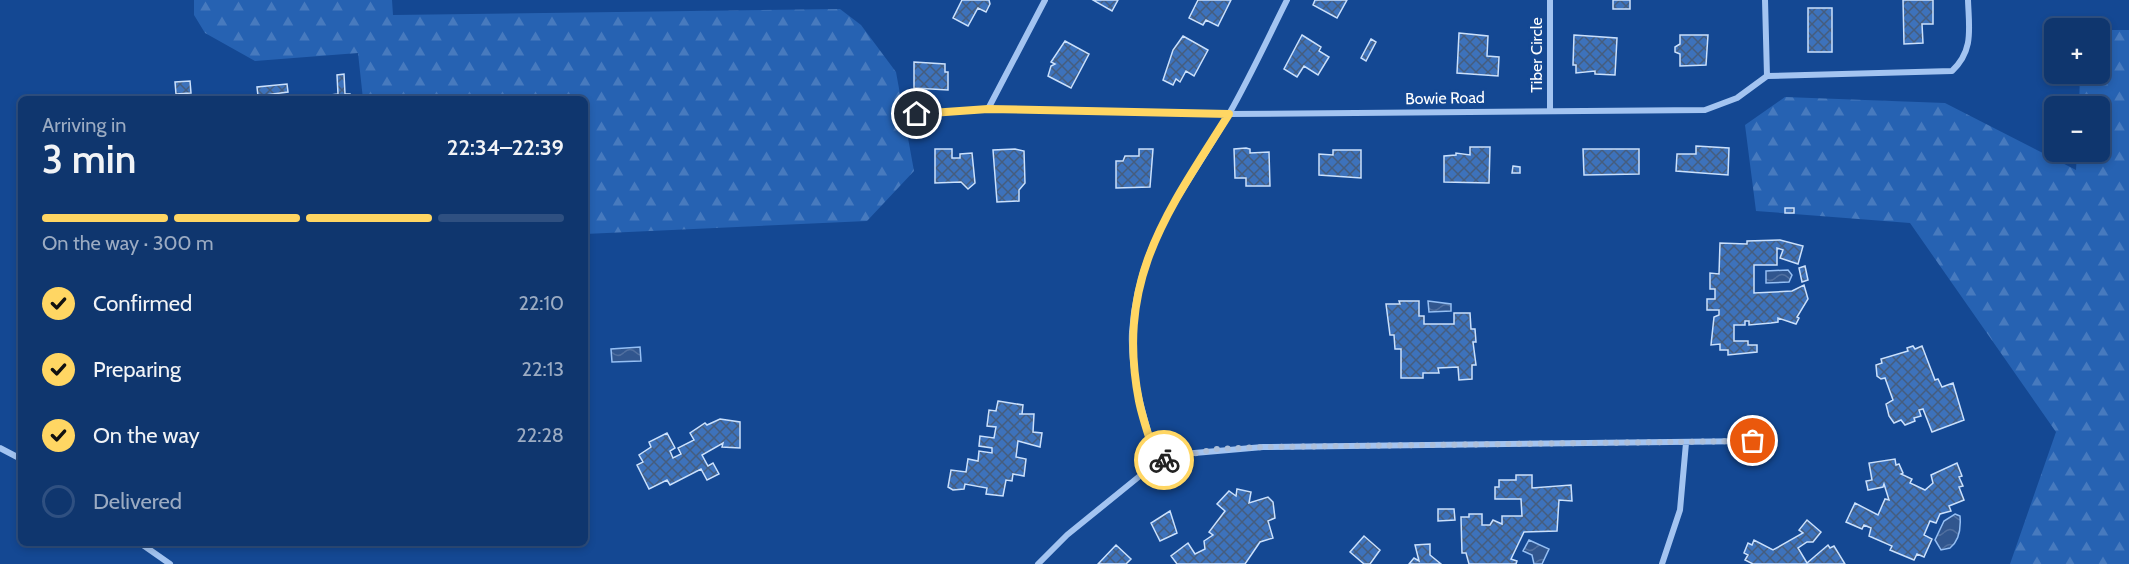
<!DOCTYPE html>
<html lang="en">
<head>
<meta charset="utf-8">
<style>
	:root { --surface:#0f366e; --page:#183e73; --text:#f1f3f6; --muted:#9babc2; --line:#2f5081; --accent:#ffd663 }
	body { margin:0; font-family:Cabin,sans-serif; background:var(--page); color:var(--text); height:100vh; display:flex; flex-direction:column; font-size:22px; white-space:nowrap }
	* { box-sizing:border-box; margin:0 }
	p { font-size:20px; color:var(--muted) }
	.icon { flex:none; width:33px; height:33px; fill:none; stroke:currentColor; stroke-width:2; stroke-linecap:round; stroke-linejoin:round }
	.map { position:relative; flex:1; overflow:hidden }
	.details { position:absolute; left:18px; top:96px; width:570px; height:450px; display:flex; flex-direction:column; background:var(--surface); border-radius:9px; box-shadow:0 3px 9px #0003,0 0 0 2px var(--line) }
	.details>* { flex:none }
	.fabs { position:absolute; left:2044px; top:18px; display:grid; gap:12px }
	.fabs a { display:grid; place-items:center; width:66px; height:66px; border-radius:9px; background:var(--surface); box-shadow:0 3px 9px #0003,0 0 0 2px var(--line); font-size:30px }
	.pin { position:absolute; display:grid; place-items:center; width:51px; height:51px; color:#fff; margin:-26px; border:3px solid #fff; border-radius:50%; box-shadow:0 2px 6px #0007 }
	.courier { position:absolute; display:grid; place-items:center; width:60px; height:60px; margin:-30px; border:4px solid #ffd663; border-radius:50%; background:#fff; color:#222; box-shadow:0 2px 8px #0007 }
	.headline em { font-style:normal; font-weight:600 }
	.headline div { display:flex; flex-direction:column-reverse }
	.headline { display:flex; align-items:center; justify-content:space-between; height:102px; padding:0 24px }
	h1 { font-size:39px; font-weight:600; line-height:45px }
	.bar { display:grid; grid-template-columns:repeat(4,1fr); gap:9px 6px; align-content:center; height:72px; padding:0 24px }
	.bar i { height:8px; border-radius:4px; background:var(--line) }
	.bar .selected { background:var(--accent) }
	.bar p { grid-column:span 4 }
	ol { padding:0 24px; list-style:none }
	li { display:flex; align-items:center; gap:18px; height:66px }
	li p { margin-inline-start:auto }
	li .icon { padding:6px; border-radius:50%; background:var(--accent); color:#111; stroke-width:4 }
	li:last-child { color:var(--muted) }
	li i { width:33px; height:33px; border:3px solid var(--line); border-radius:50% }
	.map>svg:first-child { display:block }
	.forest { fill:url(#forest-firs) }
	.water { fill:url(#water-waves); stroke:#95bff4; stroke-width:1.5 }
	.building { fill:url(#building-cross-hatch); stroke:#cae0fc; stroke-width:1.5 }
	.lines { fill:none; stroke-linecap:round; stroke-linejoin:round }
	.minor { stroke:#a3c4f1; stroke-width:6 }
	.done { stroke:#adbfd9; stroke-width:6; stroke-dasharray:0 10.8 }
	.route { stroke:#ffd663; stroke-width:8 }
	.labels { text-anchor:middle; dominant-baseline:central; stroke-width:6; stroke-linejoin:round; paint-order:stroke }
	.street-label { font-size:16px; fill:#fff; stroke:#144893 }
</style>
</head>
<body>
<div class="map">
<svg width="2129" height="564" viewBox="0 0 2129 564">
	<defs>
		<pattern id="forest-firs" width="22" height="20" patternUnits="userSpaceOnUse" patternTransform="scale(1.5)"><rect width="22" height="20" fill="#2662b2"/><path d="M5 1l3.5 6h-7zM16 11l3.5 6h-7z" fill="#477abe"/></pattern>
		<pattern id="water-waves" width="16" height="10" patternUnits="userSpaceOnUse" patternTransform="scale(1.5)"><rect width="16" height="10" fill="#31568e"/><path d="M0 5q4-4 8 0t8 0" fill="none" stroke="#506f9f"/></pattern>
		<pattern id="building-cross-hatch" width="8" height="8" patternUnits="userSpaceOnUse" patternTransform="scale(1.5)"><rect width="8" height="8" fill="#3d72bb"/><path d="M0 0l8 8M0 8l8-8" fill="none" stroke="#455d7e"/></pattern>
	</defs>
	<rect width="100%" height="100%" fill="#144893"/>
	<path class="forest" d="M 194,0 L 392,0 L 393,15 L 840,9 L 861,25 L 896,72 L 914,171 L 867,221 L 585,234 L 585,99 L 363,99 L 358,53 L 255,61 L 205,33 L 194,15 Z
		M 2100,30 L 2129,30 L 2129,564 L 2010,564 L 2056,432 L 1910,223 L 1756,211 L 1745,125 L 1785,97 L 1945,103 L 2076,170 L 2077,152 L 2100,152 L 2100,106 L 2079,106 L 2080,74 L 2100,74 Z"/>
	<path class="water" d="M 1788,270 L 1792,275 L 1789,282 L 1766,283 L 1766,271 Z
		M 1428,301 L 1451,304 L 1451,311 L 1429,312 Z
		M 640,347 L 641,361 L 612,362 L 611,349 Z
		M 1955,514 L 1960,516 C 1961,528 1960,540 1950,548 L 1941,550 L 1935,540 L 1944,521 Z
		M 1529,540 L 1549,549 L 1542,564 L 1534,564 L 1532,555 L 1523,551 Z"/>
	<path class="building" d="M 962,0 L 989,0 L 990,4 L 986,12 L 978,8 L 968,26 L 953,18 Z
		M 1093,0 L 1118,0 L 1112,11 Z
		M 1198,0 L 1231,0 L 1218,26 L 1206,20 L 1203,25 L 1189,18 Z
		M 1315,0 L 1347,0 L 1337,18 L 1313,5 Z
		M 1613,0 L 1630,0 L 1630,9 L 1613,9 Z
		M 1903,0 L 1933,0 L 1933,24 L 1922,24 L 1923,43 L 1904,44 Z
		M 1808,8 L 1832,8 L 1832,52 L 1808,52 Z
		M 1459,33 L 1488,36 L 1487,56 L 1499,57 L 1498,76 L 1457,73 Z
		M 1302,35 L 1321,47 L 1319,51 L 1329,57 L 1318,75 L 1304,66 L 1297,77 L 1284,69 Z
		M 1574,35 L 1617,38 L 1615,75 L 1595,74 L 1595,71 L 1576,73 L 1576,65 L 1573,65 Z
		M 1680,35 L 1708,35 L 1706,65 L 1680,66 L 1680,54 L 1675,52 L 1675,47 L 1680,44 Z
		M 1183,36 L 1208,50 L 1194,76 L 1186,71 L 1180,82 L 1176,79 L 1173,85 L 1163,80 L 1173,50 Z
		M 1371,39 L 1376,42 L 1366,61 L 1361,58 Z
		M 1065,41 L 1089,54 L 1071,88 L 1048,76 L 1051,66 L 1055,64 L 1051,62 Z
		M 914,62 L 945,64 L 945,72 L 948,72 L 948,90 L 914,88 Z
		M 344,74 L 345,94 L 350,94 L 350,99 L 331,99 L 331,95 L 338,94 L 337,75 Z
		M 190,81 L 191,93 L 176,94 L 175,82 Z
		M 287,84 L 288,92 L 258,96 L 257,87 Z
		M 1696,146 L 1729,148 L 1728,175 L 1676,171 L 1677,154 L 1696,154 Z
		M 1470,147 L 1490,147 L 1489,183 L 1444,182 L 1444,156 L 1456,155 L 1456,153 L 1470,155 Z
		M 1246,148 L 1250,149 L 1250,153 L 1269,152 L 1270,186 L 1246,186 L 1246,178 L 1235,178 L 1234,149 Z
		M 935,149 L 952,149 L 952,158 L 960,158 L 960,154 L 972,153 L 975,183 L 968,189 L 961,182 L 935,183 Z
		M 1015,149 L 1024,151 L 1025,183 L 1019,190 L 1019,201 L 997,202 L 993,150 Z
		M 1139,149 L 1153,149 L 1150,187 L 1116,188 L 1116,161 L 1123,161 L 1125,156 L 1139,156 Z
		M 1583,149 L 1639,149 L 1639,174 L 1584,175 Z
		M 1333,150 L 1361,150 L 1361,178 L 1319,175 L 1319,154 L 1333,155 Z
		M 1513,166 L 1520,167 L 1520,173 L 1512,173 Z
		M 1785,208 L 1794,208 L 1794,213 L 1785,213 Z
		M 1780,240 L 1803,246 L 1798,264 L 1780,258 L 1783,250 L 1777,248 L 1777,265 L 1754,265 L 1754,293 L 1792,291 L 1804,285 L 1808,299 L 1797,317 L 1799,318 L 1796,324 L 1778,318 L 1778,322 L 1771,323 L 1749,325 L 1749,321 L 1745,321 L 1745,325 L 1734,325 L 1734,341 L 1748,341 L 1748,345 L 1757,345 L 1757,352 L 1728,355 L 1728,350 L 1720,350 L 1720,344 L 1711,345 L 1714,317 L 1719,315 L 1719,310 L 1707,310 L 1707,299 L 1715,299 L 1715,289 L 1710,289 L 1710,273 L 1719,274 L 1720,243 L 1747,244 L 1747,241 Z
		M 1805,266 L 1808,280 L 1802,282 L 1799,268 Z
		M 1399,301 L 1419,301 L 1419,316 L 1424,316 L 1424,324 L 1454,324 L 1454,313 L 1470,313 L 1471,329 L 1475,329 L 1476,342 L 1473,342 L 1476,365 L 1472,365 L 1472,379 L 1459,380 L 1458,367 L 1438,368 L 1439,373 L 1423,373 L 1423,378 L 1401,378 L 1401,349 L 1395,349 L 1394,335 L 1390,335 L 1386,304 L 1400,304 Z
		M 1913,346 L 1915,349 L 1922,346 L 1935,380 L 1938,379 L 1942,387 L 1953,383 L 1964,420 L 1932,432 L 1923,409 L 1919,410 L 1921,416 L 1914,418 L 1915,421 L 1905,425 L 1901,420 L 1894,423 L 1889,416 L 1886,404 L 1893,400 L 1885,378 L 1881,379 L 1877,376 L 1876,365 L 1882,363 L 1881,359 L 1908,351 L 1907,348 Z
		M 998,401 L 1023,405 L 1022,414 L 1019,414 L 1034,414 L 1033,432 L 1042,433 L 1040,447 L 1018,441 L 1016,457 L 1026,459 L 1024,476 L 1013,474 L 1012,481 L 1006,480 L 1003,496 L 986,494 L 987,488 L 965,484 L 964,489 L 953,490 L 948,487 L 951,470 L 966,472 L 968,459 L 978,461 L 979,451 L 992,453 L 992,448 L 979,446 L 980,436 L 994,438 L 996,427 L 987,426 L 989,410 L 996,411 Z
		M 720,419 L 740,422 L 740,448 L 722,447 L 723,443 L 702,455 L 708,466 L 713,463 L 719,474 L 707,480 L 701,469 L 670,485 L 667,480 L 649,489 L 637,465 L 643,462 L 639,455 L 651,447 L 649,442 L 667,433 L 675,448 L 670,451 L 673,458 L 681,454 L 678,448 L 694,440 L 690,433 L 705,423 L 707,425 Z
		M 1895,459 L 1896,465 L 1899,464 L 1903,473 L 1901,474 L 1912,479 L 1910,483 L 1925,490 L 1933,483 L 1931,475 L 1957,463 L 1962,476 L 1959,477 L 1963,486 L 1959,487 L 1964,500 L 1949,506 L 1951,511 L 1940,514 L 1936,523 L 1930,521 L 1924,535 L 1932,539 L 1924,557 L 1917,554 L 1914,560 L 1890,550 L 1892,546 L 1869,536 L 1871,528 L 1864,525 L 1862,529 L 1846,522 L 1855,503 L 1878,515 L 1885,499 L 1889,500 L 1884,484 L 1883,487 L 1868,490 L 1866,481 L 1872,480 L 1869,463 Z
		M 1516,475 L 1532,475 L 1532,488 L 1571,485 L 1572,501 L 1559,500 L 1557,531 L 1524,532 L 1511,559 L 1517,561 L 1516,564 L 1469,564 L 1466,553 L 1462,553 L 1461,517 L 1469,517 L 1469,514 L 1482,514 L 1482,525 L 1490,525 L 1493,520 L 1502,524 L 1502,516 L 1522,516 L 1521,499 L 1495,499 L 1495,487 L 1499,487 L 1499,480 L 1516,480 Z
		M 1237,489 L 1251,492 L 1249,503 L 1268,497 L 1273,502 L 1275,518 L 1268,521 L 1273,538 L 1260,542 L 1245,564 L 1177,564 L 1171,556 L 1188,543 L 1195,554 L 1205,549 L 1204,541 L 1213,535 L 1209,532 L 1225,511 L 1217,504 L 1229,491 L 1236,496 Z
		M 1438,509 L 1454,509 L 1455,520 L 1438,521 Z
		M 1170,511 L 1177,533 L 1160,541 L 1151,523 Z
		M 1807,520 L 1821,532 L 1813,542 L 1807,542 L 1798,548 L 1807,563 L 1828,545 L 1830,548 L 1834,546 L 1845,564 L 1753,564 L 1745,560 L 1748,555 L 1744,553 L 1748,543 L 1752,545 L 1754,540 L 1773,550 L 1803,533 L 1799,530 Z
		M 1364,536 L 1380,550 L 1370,564 L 1364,564 L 1350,552 Z
		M 1430,544 L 1430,555 L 1441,564 L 1409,564 L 1414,558 L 1419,561 L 1415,545 Z
		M 1116,545 L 1131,559 L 1126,564 L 1098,564 Z"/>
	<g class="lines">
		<path class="minor" d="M 1765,0 L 1767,76
			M 988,109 L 1045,0
			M 1550,110 L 1550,0
			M 917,114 L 988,109 L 1229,114 L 1705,110 L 1737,98 L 1767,76 L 1952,71 C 1974,50 1969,29 1968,0
			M 0,448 L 21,459
			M 1157,462 C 1145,421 1130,376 1132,332 C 1138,240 1186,190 1229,114 C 1250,77 1268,38 1287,0
			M 140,543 L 170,564
			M 1038,564 L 1067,535 L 1157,462 L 1183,454 L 1263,447 L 1753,441
			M 1662,564 L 1680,510 L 1686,443"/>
	</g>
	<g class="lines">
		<path class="done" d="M 1164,460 L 1215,449 L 1263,447 L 1753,441"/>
		<path class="route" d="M 917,114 L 988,109 L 1229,114 C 1168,211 1115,279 1139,401 C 1143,421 1151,442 1157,462 L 1164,460"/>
	</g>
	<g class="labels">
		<g class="street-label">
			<text transform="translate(1536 55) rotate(-90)">Tiber Circle</text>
			<text transform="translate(1445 98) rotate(-1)">Bowie Road</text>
		</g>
	</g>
</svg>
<div class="fabs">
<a>+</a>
<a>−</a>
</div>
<div class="pin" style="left:1753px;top:441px;background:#ea580c"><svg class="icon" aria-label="bag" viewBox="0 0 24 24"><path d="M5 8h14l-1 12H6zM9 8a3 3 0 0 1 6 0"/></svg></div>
<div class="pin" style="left:917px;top:114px;background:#1f2937"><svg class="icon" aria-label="home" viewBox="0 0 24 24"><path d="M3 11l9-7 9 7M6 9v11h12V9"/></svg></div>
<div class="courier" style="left:1164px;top:460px"><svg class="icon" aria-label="bike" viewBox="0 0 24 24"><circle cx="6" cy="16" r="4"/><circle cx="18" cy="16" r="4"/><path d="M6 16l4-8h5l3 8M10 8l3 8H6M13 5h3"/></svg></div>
<section class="details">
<div class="headline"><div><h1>3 min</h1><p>Arriving in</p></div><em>22:34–22:39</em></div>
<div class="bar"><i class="selected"></i><i class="selected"></i><i class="selected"></i><i></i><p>On the way · 300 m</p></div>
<ol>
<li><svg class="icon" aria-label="check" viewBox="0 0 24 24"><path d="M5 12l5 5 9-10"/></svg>Confirmed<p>22:10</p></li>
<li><svg class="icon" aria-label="check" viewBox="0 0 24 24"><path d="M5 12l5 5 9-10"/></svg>Preparing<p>22:13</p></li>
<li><svg class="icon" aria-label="check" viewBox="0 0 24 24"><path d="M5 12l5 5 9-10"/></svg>On the way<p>22:28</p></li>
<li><i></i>Delivered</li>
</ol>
</section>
</div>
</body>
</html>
